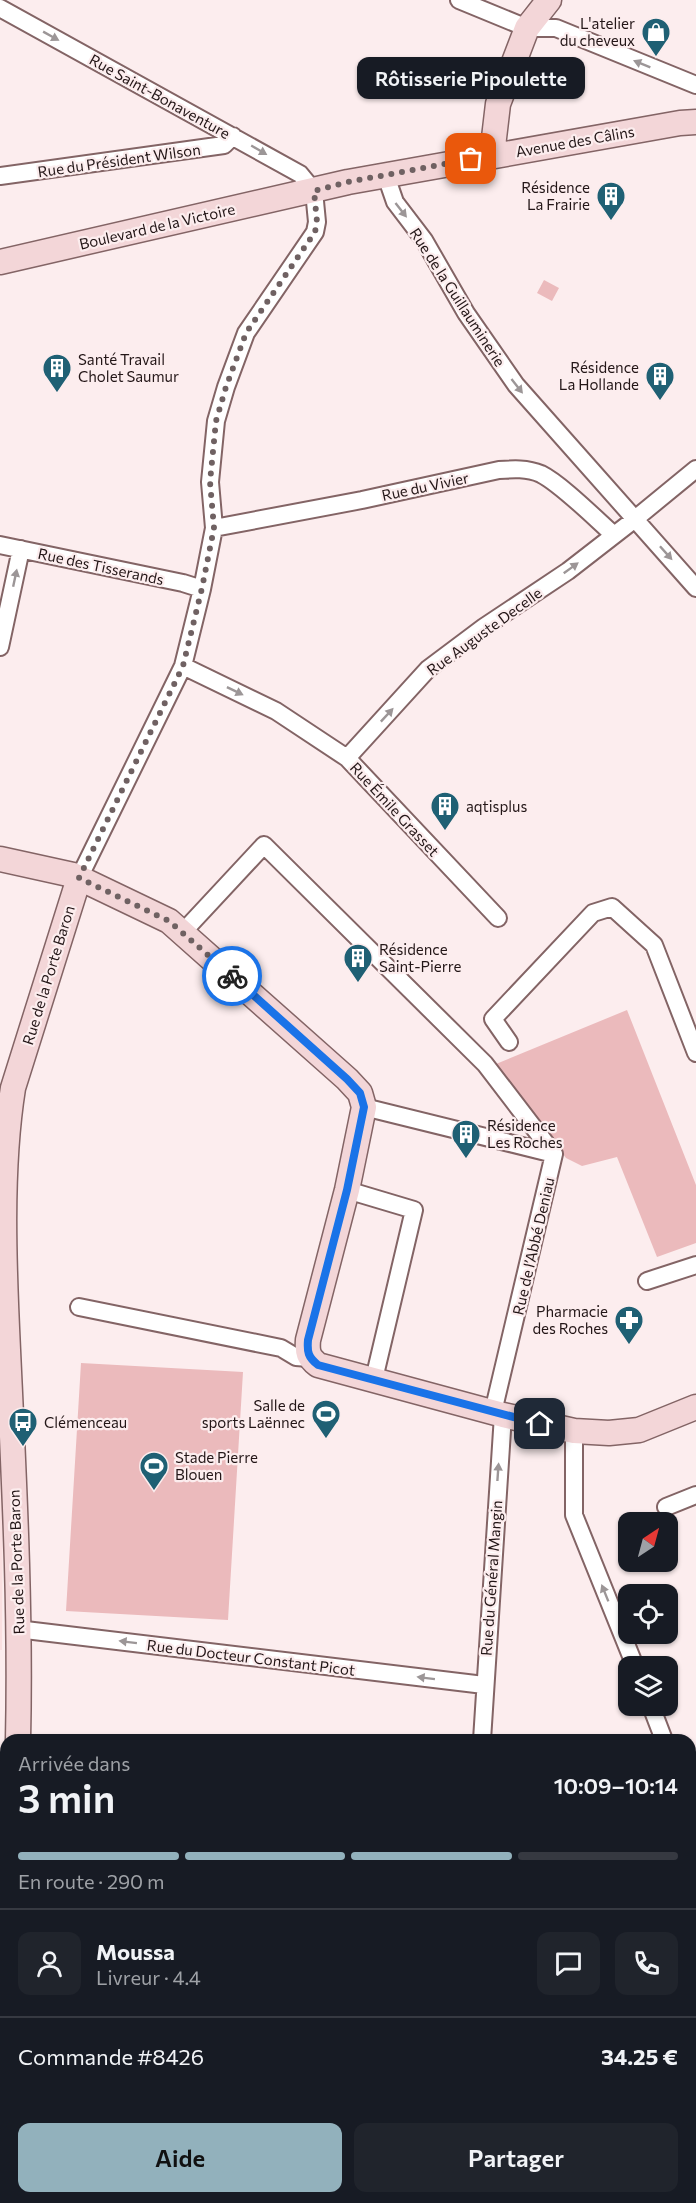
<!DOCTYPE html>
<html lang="fr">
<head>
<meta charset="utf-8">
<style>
	:root { --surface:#171b24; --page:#20242c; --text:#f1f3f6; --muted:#9ea1a6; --line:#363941; --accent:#92b1bc }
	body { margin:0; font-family:Commissioner,sans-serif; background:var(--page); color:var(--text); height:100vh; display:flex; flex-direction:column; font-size:22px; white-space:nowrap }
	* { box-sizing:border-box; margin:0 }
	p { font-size:20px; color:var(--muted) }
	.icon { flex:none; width:33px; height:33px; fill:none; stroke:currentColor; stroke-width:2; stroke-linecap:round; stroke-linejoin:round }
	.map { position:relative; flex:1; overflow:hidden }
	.sheet { position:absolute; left:0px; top:1734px; width:696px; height:470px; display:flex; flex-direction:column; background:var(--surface); border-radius:18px 18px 0 0; box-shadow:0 2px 4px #0004 }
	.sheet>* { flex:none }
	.needle { width:39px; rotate:36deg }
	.controls { position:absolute; left:618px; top:1512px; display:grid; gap:12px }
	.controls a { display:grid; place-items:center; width:60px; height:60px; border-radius:12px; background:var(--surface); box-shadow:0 2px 4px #0004; font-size:30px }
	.pin { position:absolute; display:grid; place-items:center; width:51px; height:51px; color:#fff; margin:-26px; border-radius:12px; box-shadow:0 3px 9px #0006 }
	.courier { position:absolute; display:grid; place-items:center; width:60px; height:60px; margin:-30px; border:4px solid #1a73e8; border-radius:50%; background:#fff; color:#222; box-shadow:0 2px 8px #0007 }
	.bubble { position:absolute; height:42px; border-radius:12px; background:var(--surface); box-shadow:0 2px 4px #0004; font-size:20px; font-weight:600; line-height:42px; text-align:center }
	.summary em { font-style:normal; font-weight:600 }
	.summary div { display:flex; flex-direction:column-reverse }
	.summary { display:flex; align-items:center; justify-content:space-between; height:102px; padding:0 18px }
	h1 { font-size:39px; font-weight:600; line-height:45px }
	.bar { display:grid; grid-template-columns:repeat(4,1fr); gap:9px 6px; align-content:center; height:72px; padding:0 18px }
	.bar i { height:8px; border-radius:4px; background:var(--line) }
	.bar .current { background:var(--accent) }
	.bar p { grid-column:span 4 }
	.line { display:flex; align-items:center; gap:15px; padding:0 18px; border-top:2px solid var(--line) }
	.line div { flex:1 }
	.round { display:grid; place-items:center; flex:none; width:63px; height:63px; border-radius:12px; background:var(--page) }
	.action { display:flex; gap:12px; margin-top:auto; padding:12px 18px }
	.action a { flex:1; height:69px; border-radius:12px; background:var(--accent); color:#111; font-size:24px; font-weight:600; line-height:69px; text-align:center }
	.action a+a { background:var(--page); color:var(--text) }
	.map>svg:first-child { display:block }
	.built { fill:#fadfe0 }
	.green { fill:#ebbabc }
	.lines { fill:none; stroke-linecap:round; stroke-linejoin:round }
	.street-casing { stroke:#836465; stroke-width:20 }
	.secondary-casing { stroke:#836465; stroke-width:27 }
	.primary-casing { stroke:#985459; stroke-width:30 }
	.street { stroke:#fff; stroke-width:16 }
	.secondary { stroke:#f3d6d8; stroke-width:24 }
	.primary { stroke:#e7adb1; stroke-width:27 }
	.oneway { fill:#9c9697 }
	.done { stroke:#6f6162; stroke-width:6; stroke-dasharray:0 10.8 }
	.route { stroke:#1a73e8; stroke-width:8 }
	.labels { text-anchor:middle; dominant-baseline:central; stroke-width:4.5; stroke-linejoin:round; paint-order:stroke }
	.poi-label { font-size:15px; fill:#231617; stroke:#fcedee; text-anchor:start }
	.street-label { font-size:15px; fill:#231617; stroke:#fcedee }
</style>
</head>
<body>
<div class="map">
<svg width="696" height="2203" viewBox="0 0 696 2203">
	<rect width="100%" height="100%" fill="#fcedee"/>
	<path class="built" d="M 0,1384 L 3,1467 L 2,1650 L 0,1650 Z"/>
	<path class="green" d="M 544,280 L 559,288 L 552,301 L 537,293 Z
		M 627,1010 L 696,1185 L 696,1243 L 657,1257 L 617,1157 L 582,1166 L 566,1158 L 496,1064 Z
		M 81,1363 L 243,1372 L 228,1620 L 66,1611 Z"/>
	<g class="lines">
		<g class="street-casing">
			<path id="street" d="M 459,0 L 527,28 L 556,28 L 696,85
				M 0,8 L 300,174 L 314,191 L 317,222 L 315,232 L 246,333 L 226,387 L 216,421 L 210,482 L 214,528 L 202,589 L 183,666 L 79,878
				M 0,176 L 224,145 L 233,136
				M 386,176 L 395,202 L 424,240 L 466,313 L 516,385 L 696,588
				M 214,528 L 362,500 L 499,470 C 513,469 527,468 541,474 C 561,484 596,519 614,535
				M 0,545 L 183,583 L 202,589
				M 0,647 L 21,549
				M 183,666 L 276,711 L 347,758 L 498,918
				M 347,758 L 428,669 L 484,627 L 568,571 L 635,519 L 696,469
				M 183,932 L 264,845 L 485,1064 L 554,1154 L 493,1412
				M 509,1042 L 493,1019 L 593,913 L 612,907 L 654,945 L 696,1053
				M 364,1107 L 554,1154
				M 347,1190 L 414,1210 L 374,1379
				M 647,1281 L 696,1265
				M 79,1307 L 281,1348 L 296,1357 L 309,1358
				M 574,1431 L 574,1515 L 635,1666
				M 666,1507 L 696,1495
				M 17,1629 L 484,1685
				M 651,1706 L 664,1740
				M 482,1740 L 503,1415
				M 690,1791 L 696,1793
				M 690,1980 L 696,1981
				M 690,2154 L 696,2158
				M 542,2198 L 546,2203"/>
		</g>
		<g class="secondary-casing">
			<path id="secondary" d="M 492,155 L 498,104 L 527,28 L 549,0
				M 0,262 L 348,182 L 680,123 L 696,122
				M 0,859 L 73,875 L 169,921 L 347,1079 L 360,1093 L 364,1107 L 347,1190 L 308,1340 C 307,1352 308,1357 318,1365 L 503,1415 L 574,1431 L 609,1433 L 639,1430 L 696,1407
				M 18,1740 C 21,1610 14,1480 8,1350 C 4,1266 0,1169 13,1088 L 79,878
				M 0,1912 L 6,1889"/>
		</g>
		<g class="primary-casing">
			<path id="primary" d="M 0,2167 L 6,2168
				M 0,2193 L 6,2194
				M 31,2198 L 71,2203
				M 163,2198 L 185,2203"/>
		</g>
		<use href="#street" class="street"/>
		<use href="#secondary" class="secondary"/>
		<use href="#primary" class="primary"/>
	</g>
	<defs><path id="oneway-solid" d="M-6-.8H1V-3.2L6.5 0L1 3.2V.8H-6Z" transform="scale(1.5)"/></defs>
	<g class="oneway">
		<use href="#oneway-solid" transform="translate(51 36) rotate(29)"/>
		<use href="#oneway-solid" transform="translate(642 64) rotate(-158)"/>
		<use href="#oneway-solid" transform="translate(259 150) rotate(30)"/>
		<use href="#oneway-solid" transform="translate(401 210) rotate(52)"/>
		<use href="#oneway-solid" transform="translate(517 386) rotate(52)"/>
		<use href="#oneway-solid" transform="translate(666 553) rotate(48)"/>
		<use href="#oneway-solid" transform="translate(571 568) rotate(-36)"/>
		<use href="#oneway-solid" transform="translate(15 578) rotate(-78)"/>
		<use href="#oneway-solid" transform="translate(235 691) rotate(26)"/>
		<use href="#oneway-solid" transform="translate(387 715) rotate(-47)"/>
		<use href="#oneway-solid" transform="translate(498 1472) rotate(-86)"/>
		<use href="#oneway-solid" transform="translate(605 1593) rotate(-112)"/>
		<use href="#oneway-solid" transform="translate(128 1642) rotate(-173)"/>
		<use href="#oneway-solid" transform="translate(426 1678) rotate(-173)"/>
	</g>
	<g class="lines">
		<path class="done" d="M 232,976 L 169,921 L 79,878 L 183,666 L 202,588 L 214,528 L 210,482 L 216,421 L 226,387 L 246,333 L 315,232 L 317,222 L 314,191 L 348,182 L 471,159"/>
		<path class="route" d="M 232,976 L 347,1079 L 360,1093 L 364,1107 L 347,1190 L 308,1340 C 307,1352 308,1357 318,1365 L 540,1424"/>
	</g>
	<defs>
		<g id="shop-pin" transform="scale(1.5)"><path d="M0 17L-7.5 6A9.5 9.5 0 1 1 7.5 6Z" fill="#1f6074" stroke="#fcedee"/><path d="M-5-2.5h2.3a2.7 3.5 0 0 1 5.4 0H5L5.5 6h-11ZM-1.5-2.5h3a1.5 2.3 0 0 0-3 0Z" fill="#fff"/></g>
		<g id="building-pin" transform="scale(1.5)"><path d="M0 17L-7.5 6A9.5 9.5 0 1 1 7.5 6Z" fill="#1f6074" stroke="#fcedee"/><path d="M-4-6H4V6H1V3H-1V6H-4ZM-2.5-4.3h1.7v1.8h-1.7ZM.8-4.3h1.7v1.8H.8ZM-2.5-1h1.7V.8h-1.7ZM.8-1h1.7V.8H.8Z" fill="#fff"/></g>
		<g id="pharmacy-pin" transform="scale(1.5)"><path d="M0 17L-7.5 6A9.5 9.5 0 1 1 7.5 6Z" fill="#1f6074" stroke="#fcedee"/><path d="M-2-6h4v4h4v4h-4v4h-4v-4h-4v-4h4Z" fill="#fff"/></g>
		<g id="stadium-pin" transform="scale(1.5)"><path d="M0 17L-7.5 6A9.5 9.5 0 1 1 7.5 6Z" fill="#1f6074" stroke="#fcedee"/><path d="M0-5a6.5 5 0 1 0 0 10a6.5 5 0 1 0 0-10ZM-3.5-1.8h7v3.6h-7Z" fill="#fff"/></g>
		<g id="bus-pin" transform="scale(1.5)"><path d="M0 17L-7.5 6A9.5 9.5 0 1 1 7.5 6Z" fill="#1f6074" stroke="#fcedee"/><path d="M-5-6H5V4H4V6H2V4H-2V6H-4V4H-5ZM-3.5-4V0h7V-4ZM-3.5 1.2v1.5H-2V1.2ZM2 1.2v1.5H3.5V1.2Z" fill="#fff"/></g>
	</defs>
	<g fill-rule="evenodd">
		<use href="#shop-pin" x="656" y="32"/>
		<use href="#building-pin" x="611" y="196"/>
		<use href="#building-pin" x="57" y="368"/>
		<use href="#building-pin" x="660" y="376"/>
		<use href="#building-pin" x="445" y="806"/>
		<use href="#building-pin" x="358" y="958"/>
		<use href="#building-pin" x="466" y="1134"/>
		<use href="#pharmacy-pin" x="629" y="1320"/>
		<use href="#stadium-pin" x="326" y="1414"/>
		<use href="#bus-pin" x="23" y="1422"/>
		<use href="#stadium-pin" x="154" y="1466"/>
	</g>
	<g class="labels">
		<g class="poi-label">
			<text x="635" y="23" text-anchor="end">L'atelier<tspan x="635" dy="17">du cheveux</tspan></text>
			<text x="590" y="187" text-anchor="end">Résidence<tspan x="590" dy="17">La Frairie</tspan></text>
			<text x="78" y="359">Santé Travail<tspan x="78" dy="17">Cholet Saumur</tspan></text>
			<text x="639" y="367" text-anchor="end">Résidence<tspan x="639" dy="17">La Hollande</tspan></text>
			<text x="466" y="806">aqtisplus</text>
			<text x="379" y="949">Résidence<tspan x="379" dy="17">Saint-Pierre</tspan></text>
			<text x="487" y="1125">Résidence<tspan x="487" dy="17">Les Roches</tspan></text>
			<text x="608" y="1311" text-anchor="end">Pharmacie<tspan x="608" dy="17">des Roches</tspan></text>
			<text x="305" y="1405" text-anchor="end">Salle de<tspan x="305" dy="17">sports Laënnec</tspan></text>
			<text x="44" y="1422">Clémenceau</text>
			<text x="175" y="1457">Stade Pierre<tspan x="175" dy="17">Blouen</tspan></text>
		</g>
		<g class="street-label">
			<text transform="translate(160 96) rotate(29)">Rue Saint-Bonaventure</text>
			<text transform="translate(575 141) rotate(-10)">Avenue des Câlins</text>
			<text transform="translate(119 160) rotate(-8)">Rue du Président Wilson</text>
			<text transform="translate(157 226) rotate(-13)">Boulevard de la Victoire</text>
			<text transform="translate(458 297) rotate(57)">Rue de la Guillauminerie</text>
			<text transform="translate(425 486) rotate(-12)">Rue du Vivier</text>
			<text transform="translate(101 566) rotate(12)">Rue des Tisserands</text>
			<text transform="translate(484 631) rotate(-36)">Rue Auguste Decelle</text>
			<text transform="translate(395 809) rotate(47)">Rue Émile Grasset</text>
			<text transform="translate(48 975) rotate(-73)">Rue de la Porte Baron</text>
			<text transform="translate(533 1246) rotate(-77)">Rue de l’Abbé Deniau</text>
			<text transform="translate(16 1562) rotate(-92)">Rue de la Porte Baron</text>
			<text transform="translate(491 1578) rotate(-86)">Rue du Général Mangin</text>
			<text transform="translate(251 1657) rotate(7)">Rue du Docteur Constant Picot</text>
		</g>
	</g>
</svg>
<div class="controls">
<a><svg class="needle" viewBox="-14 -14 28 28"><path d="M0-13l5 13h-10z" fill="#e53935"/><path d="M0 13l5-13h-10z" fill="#9ea1a6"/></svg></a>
<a><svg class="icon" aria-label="locate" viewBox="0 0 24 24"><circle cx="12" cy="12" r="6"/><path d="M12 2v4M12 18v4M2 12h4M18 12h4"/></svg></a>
<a><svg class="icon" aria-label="layers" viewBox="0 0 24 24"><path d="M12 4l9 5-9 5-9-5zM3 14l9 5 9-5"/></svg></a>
</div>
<div class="pin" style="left:471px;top:159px;background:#ea580c"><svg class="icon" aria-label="bag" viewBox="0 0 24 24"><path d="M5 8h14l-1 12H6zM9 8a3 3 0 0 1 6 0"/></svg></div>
<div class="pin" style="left:540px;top:1424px;background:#1f2937"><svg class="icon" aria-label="home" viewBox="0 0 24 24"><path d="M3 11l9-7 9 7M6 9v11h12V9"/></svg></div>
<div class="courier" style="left:232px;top:976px"><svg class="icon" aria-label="bike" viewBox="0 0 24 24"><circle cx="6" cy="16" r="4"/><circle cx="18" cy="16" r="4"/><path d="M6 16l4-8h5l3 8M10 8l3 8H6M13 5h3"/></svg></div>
<div class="bubble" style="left:357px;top:57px;width:228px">Rôtisserie Pipoulette</div>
<section class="sheet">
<div class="summary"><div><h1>3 min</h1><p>Arrivée dans</p></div><em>10:09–10:14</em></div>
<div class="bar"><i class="current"></i><i class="current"></i><i class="current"></i><i></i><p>En route · 290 m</p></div>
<div class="line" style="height:108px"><a class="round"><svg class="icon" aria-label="person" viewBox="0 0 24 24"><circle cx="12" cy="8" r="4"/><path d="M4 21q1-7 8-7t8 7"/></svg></a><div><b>Moussa</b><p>Livreur · 4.4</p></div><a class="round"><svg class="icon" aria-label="chat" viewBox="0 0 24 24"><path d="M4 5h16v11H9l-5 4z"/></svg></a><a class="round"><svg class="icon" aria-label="phone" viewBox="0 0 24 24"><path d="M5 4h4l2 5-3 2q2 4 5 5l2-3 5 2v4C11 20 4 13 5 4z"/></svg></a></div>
<div class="line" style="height:78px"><div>Commande #8426</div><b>34.25 €</b></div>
<div class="action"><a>Aide</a><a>Partager</a></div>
</section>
</div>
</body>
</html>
